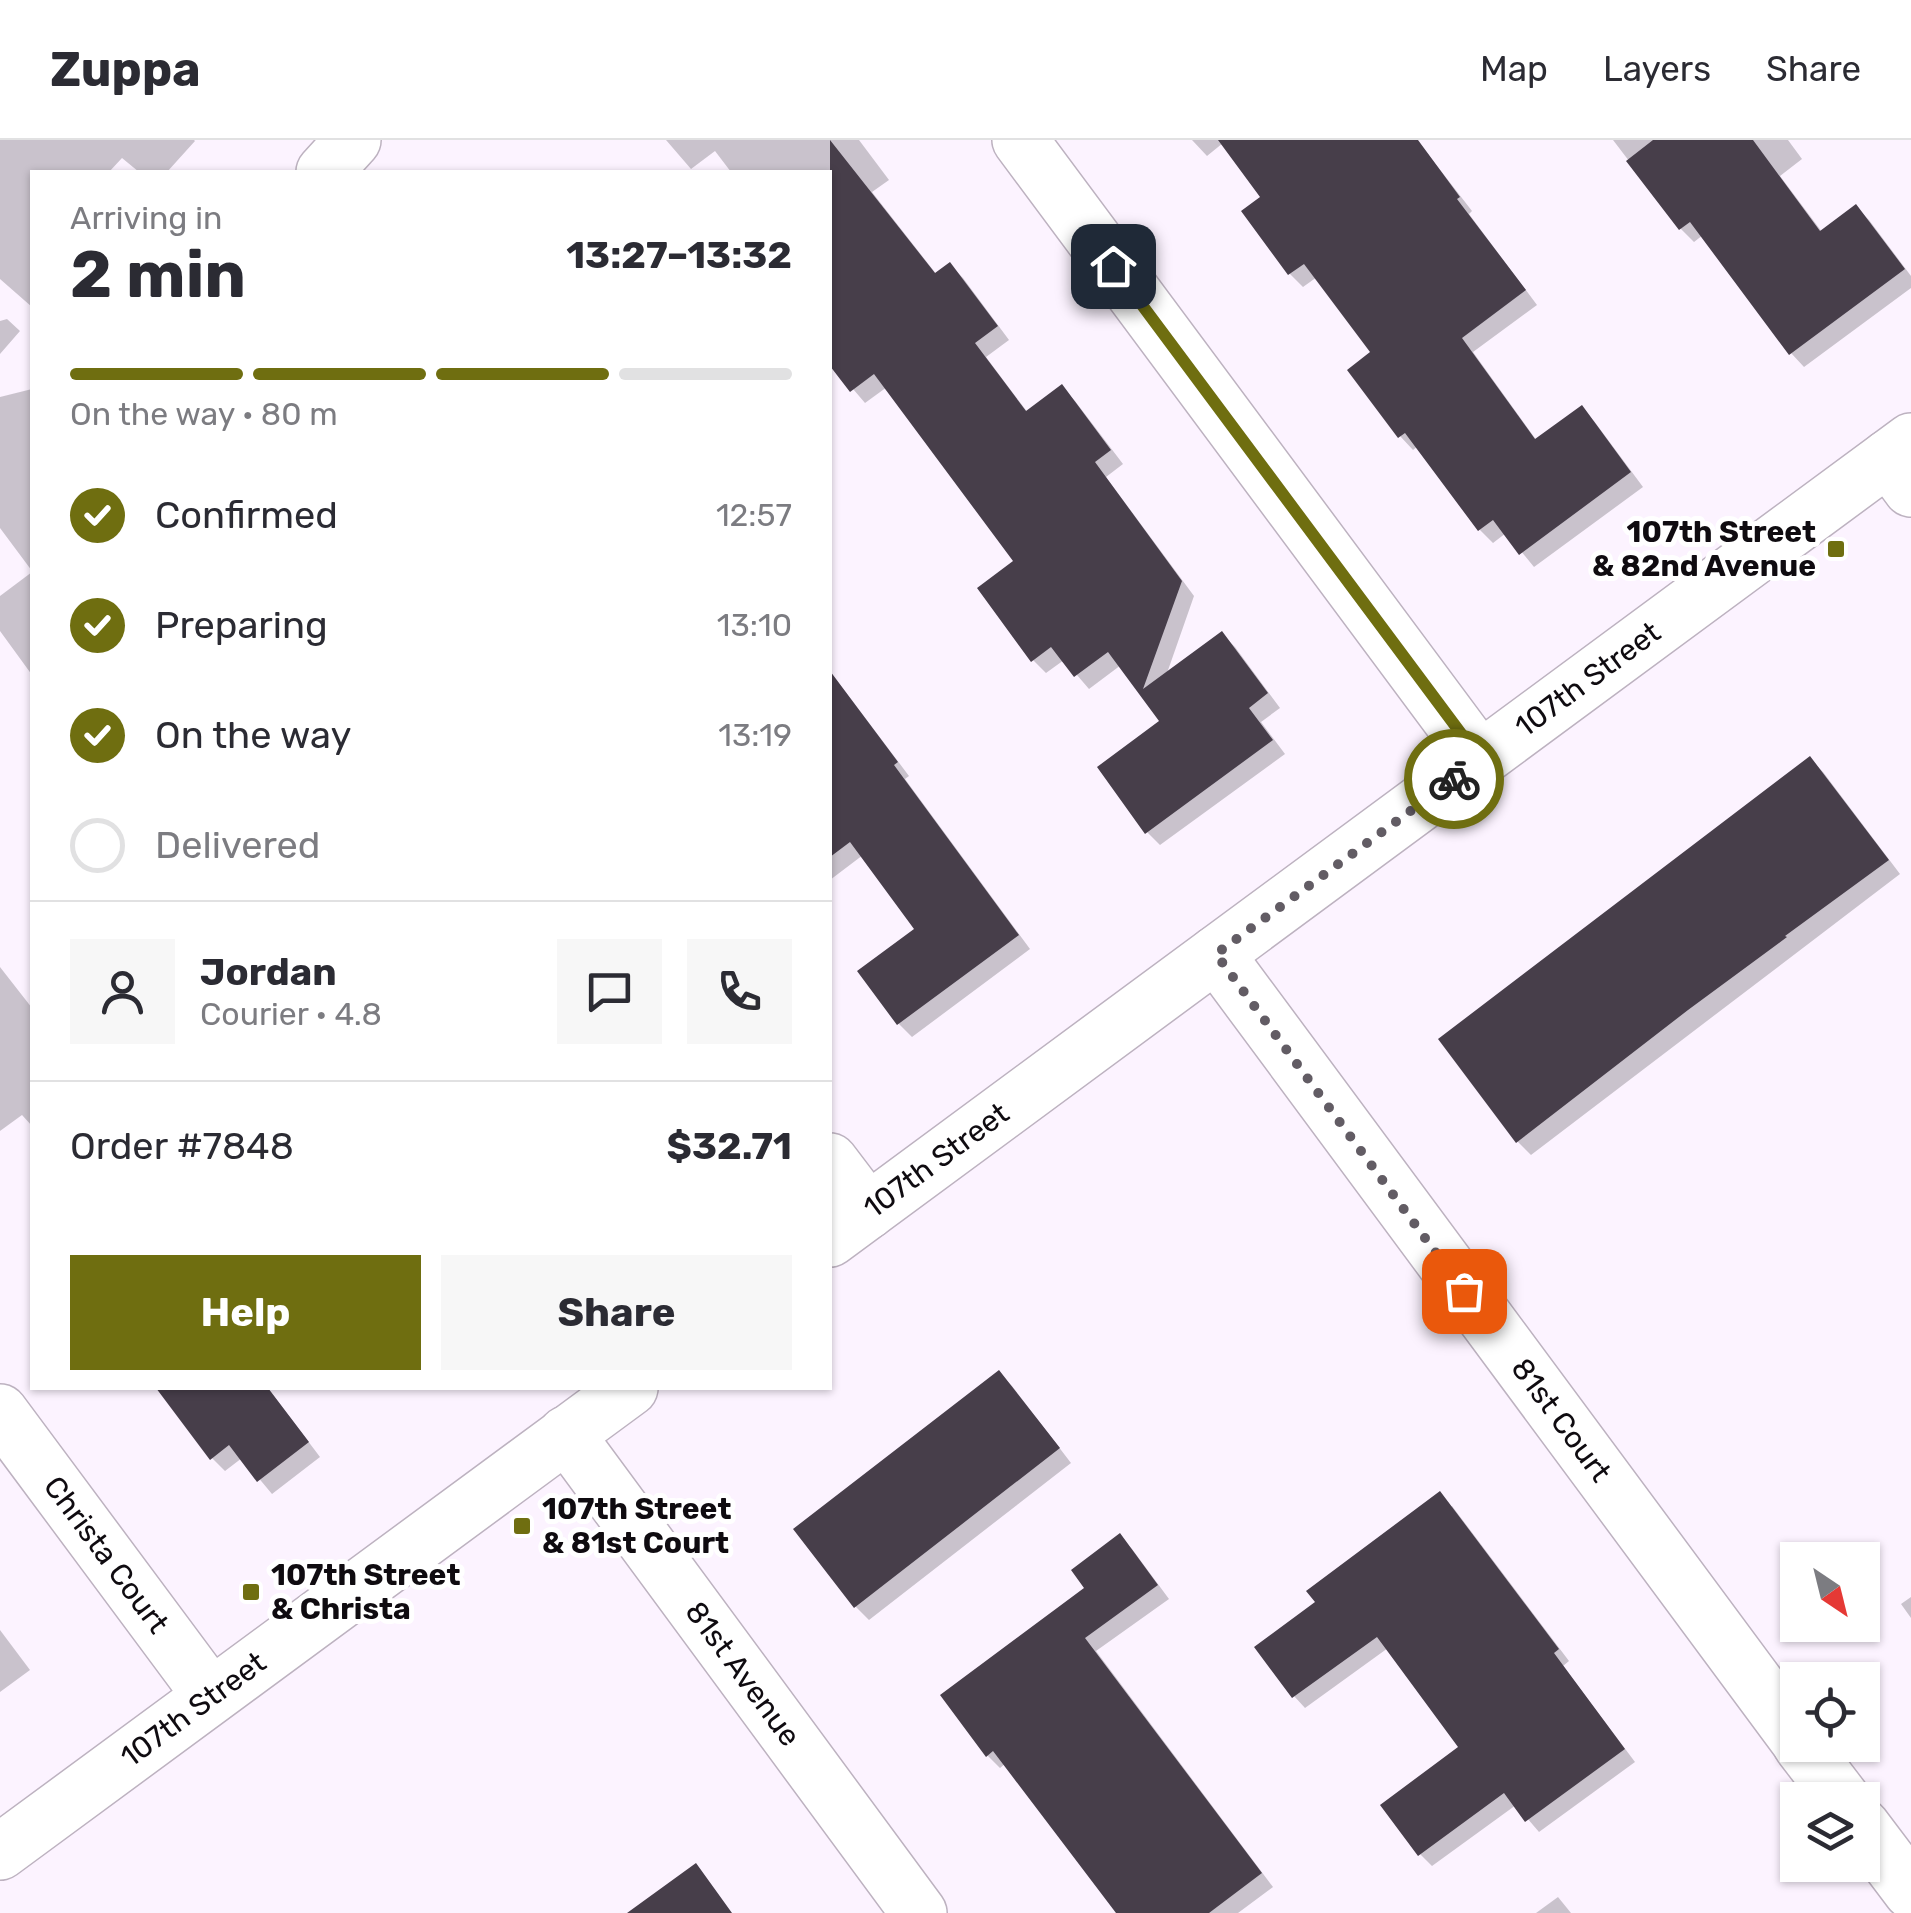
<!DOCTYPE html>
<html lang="en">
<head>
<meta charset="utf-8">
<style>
	:root { --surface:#fff; --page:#f7f7f7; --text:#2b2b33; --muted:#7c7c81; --line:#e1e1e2; --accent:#6f6e10 }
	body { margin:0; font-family:Rubik,sans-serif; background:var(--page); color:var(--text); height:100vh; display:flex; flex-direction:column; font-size:38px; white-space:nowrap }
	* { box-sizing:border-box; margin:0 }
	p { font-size:32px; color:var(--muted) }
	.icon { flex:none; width:55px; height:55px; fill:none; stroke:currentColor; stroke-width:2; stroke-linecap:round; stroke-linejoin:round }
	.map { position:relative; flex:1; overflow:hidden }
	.sheet { position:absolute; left:30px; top:30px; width:802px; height:1220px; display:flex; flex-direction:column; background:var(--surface); border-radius:0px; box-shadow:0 2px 8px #0004 }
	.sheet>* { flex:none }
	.needle { width:65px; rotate:145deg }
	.controls { position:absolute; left:1780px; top:1402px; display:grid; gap:20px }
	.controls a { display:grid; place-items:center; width:100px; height:100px; border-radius:0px; background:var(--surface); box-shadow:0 2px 8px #0004; font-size:50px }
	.pin { position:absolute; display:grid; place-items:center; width:85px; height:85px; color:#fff; margin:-42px; border-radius:20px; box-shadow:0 5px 15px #0006 }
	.courier { position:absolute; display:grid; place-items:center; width:100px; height:100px; margin:-50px; border:8px solid #6f6e10; border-radius:50%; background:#fff; color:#222; box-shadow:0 2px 12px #0007 }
	.head em { font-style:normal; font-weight:700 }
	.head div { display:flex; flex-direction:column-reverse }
	.head { display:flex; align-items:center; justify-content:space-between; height:170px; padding:0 40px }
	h1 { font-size:65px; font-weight:700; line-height:75px }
	.bar { display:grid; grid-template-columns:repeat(4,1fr); gap:15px 10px; align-content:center; height:120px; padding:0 40px }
	.bar i { height:12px; border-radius:8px; background:var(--line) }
	.bar .active { background:var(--accent) }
	.bar p { grid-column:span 4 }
	.line { display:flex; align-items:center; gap:25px; padding:0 40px; border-top:2px solid var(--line) }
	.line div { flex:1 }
	.round { display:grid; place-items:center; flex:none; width:105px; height:105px; border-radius:0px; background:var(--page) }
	ol { padding:0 40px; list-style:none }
	li { display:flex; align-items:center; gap:30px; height:110px }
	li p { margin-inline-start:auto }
	li .icon { padding:10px; border-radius:50%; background:var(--accent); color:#fff; stroke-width:4 }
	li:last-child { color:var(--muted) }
	li i { width:55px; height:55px; border:5px solid var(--line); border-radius:50% }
	.primary-button { display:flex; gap:20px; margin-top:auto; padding:20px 40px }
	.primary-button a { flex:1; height:115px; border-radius:0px; background:var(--accent); color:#fff; font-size:40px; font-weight:700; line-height:115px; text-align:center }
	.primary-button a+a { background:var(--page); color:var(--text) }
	header { display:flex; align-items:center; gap:60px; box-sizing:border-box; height:140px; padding:0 50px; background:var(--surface); border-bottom:2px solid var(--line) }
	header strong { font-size:48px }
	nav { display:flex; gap:55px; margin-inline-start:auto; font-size:35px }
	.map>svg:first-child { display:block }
	.shadow { fill:#0003 }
	.building { fill:#473e4a }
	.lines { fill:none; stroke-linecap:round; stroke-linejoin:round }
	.minor-casing { stroke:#bdb2c0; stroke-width:58 }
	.tertiary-casing { stroke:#bdb2c0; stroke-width:58 }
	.minor { stroke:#fff; stroke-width:55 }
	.tertiary { stroke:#fff; stroke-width:55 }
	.done { stroke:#625c64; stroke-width:10; stroke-dasharray:0 18 }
	.route { stroke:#6f6e10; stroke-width:12 }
	.poi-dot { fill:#6f6e10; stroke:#fff; stroke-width:4 }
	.labels { text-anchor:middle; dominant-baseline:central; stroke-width:10; stroke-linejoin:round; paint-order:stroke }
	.poi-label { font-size:30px; font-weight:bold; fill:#0f0b10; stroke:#fff; text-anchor:start }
	.street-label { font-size:30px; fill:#0f0b10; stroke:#fff }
</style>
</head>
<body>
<header>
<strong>Zuppa</strong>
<nav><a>Map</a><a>Layers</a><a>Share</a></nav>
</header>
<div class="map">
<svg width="1911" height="1773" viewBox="0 0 1911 1773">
	<rect width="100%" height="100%" fill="#fcf3ff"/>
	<path class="shadow" d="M 0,0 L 194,0 L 195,1 L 167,32 L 139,32 L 122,18 L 109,32 L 32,32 L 32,167 L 0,139 Z
		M 666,0 L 859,0 L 889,40 L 872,52 L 937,135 L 950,125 L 963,138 L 1009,200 L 986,217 L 1028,273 L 1062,248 L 1075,261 L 1123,324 L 1106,337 L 1194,456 L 1166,536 L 1222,494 L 1235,507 L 1280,568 L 1261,582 L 1285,614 L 1160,705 L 1147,692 L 1162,582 L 1121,525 L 1089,549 L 1064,520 L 1046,533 L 1033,520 L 1017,422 L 887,247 L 865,263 L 830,222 L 830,32 L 731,32 L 715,11 L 691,29 Z
		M 1192,0 L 1417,0 L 1472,71 L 1469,74 L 1537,165 L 1473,212 L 1537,301 L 1581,268 L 1594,281 L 1643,347 L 1534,427 L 1506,393 L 1493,403 L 1480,390 L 1418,306 L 1413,310 L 1400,296 L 1373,212 L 1317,137 L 1303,147 L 1290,134 L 1245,72 L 1264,58 L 1223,3 L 1207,16 Z
		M 1613,0 L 1788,0 L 1802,19 L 1780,36 L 1822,92 L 1856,67 L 1869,80 L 1911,136 L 1911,148 L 1804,227 L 1791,213 L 1703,95 L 1694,102 L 1681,89 Z
		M 7,179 L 20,191 L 0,214 L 0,181 Z
		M 32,249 L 32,431 L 0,388 L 0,257 Z
		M 32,432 L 32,535 L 0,491 L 0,456 Z
		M 830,531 L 909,636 L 905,639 L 1030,809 L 912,897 L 899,884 L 918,790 L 863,715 L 830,740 Z
		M 1810,619 L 1823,632 L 1900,734 L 1531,1015 L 1518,1002 L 1442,899 Z
		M 0,827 L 32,868 L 32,986 L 22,975 L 0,991 Z
		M 999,1233 L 1012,1246 L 1071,1323 L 869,1480 L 856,1467 L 797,1390 Z
		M 158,1248 L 268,1248 L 320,1317 L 272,1354 L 242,1318 L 225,1331 L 212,1318 Z
		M 1452,1366 L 1569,1521 L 1563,1526 L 1635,1622 L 1539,1692 L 1516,1665 L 1432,1726 L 1420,1714 L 1462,1607 L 1388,1508 L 1305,1568 L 1294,1556 Z
		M 1120,1397 L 1132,1409 L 1169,1459 L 1096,1511 L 1273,1747 L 1238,1773 L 1119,1773 L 1006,1623 L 1000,1628 L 987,1615 Z
		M 1911,1457 L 1911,1478 L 1901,1464 Z
		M 0,1490 L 30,1530 L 0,1552 Z
		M 1558,1757 L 1571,1773 L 1536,1773 Z"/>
	<path class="building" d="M 830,0 L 935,133 L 950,122 L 998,186 L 975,203 L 1026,271 L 1062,244 L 1111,310 L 1095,322 L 1182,441 L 1143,549 L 1222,491 L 1268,553 L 1249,568 L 1273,600 L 1145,694 L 1097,627 L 1159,581 L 1108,512 L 1074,537 L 1051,507 L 1031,522 L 977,448 L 1013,421 L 874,234 L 850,252 L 830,226 Z
		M 1218,0 L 1418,0 L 1460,57 L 1457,59 L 1526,150 L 1462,198 L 1535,299 L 1582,265 L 1631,332 L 1519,415 L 1493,380 L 1478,391 L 1405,293 L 1398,298 L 1347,230 L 1370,212 L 1304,124 L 1288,135 L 1241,71 L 1260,57 Z
		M 1653,0 L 1753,0 L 1820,91 L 1856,64 L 1905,129 L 1789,215 L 1690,82 L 1679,90 L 1626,21 Z
		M 830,531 L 898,622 L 894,625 L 1019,795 L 897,885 L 857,831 L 914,789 L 850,702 L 830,717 Z
		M 1810,616 L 1889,720 L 1785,796 L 1787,797 L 1688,870 L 1516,1003 L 1438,899 Z
		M 999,1230 L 1060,1308 L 854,1468 L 793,1389 Z
		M 156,1248 L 268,1248 L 309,1302 L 257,1342 L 229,1305 L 210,1320 Z
		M 1440,1351 L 1559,1509 L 1554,1513 L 1625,1609 L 1525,1682 L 1504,1653 L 1418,1716 L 1380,1665 L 1458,1607 L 1377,1497 L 1292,1558 L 1254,1507 L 1315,1462 L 1306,1451 Z
		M 1120,1393 L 1158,1445 L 1085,1498 L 1262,1733 L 1209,1773 L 1116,1773 L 993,1611 L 986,1617 L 940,1555 L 1084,1448 L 1071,1430 Z
		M 696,1723 L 732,1773 L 627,1773 Z"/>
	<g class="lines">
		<g class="minor-casing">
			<g id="minor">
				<path d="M 1020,0 L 1480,619"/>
				<path d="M 324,32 L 353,0"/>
				<path d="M 1888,318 L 1911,349"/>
				<path id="s1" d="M 1216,814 L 1798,1600"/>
				<path d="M 830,1021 L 868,1071"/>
				<path id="s2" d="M 0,1272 L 211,1556"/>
				<path id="s3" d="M 566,1294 L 919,1773"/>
				<path d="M 1801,1605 L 1843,1660"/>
				<path d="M 1862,1686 L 1911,1751"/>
			</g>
		</g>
		<g class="tertiary-casing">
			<g id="tertiary">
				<path id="s4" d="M 830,1099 L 1911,301"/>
				<path id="s5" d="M 0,1712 L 630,1248"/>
			</g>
		</g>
		<use href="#minor" class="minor"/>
		<use href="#tertiary" class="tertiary"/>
	</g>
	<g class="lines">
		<path class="done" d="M 1454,639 L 1216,814 L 1464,1151"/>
		<path class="route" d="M 1113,126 L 1480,619 L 1454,639"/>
	</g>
	<g class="poi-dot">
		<rect x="1826" y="399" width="20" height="20" rx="5"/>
		<rect x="512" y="1376" width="20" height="20" rx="5"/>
		<rect x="241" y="1442" width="20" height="20" rx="5"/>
	</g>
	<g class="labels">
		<g class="poi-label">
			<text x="1816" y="392" text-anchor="end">107th Street<tspan x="1816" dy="34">&amp; 82nd Avenue</tspan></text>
			<text x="542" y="1369">107th Street<tspan x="542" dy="34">&amp; 81st Court</tspan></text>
			<text x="271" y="1435">107th Street<tspan x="271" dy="34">&amp; Christa</tspan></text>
		</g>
		<g class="street-label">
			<text stroke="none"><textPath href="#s4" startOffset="942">107th Street</textPath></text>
			<text stroke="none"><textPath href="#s4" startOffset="132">107th Street</textPath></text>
			<text stroke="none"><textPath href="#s1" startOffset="580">81st Court</textPath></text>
			<text stroke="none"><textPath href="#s2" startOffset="178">Christa Court</textPath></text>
			<text stroke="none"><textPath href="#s3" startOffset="298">81st Avenue</textPath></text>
			<text stroke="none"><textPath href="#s5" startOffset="240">107th Street</textPath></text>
		</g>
	</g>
</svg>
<div class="controls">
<a><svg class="needle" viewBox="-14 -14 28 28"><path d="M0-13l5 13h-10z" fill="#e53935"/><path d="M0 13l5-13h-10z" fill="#7c7c81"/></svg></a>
<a><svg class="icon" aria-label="locate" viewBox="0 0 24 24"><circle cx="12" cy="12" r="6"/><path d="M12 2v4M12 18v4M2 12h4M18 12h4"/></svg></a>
<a><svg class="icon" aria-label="layers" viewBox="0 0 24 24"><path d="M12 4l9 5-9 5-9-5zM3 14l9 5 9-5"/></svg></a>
</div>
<div class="pin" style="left:1464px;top:1151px;background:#ea580c"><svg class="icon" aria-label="bag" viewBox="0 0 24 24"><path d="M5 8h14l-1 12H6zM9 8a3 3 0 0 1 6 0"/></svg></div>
<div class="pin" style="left:1113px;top:126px;background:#1f2937"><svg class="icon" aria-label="home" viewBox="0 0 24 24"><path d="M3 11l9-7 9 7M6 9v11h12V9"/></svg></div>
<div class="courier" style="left:1454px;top:639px"><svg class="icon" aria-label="bike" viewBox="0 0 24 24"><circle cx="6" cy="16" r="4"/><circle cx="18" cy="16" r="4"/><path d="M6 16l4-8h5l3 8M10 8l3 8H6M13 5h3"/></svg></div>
<section class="sheet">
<div class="head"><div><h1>2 min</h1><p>Arriving in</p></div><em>13:27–13:32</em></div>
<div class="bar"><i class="active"></i><i class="active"></i><i class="active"></i><i></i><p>On the way · 80 m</p></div>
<ol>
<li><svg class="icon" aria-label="check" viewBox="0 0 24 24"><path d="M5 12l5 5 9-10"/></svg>Confirmed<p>12:57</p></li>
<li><svg class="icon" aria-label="check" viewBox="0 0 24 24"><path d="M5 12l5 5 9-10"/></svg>Preparing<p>13:10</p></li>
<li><svg class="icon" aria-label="check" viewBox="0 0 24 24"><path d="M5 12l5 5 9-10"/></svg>On the way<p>13:19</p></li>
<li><i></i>Delivered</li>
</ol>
<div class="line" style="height:180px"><a class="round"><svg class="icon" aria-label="person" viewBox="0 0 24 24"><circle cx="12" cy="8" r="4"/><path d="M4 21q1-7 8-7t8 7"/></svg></a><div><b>Jordan</b><p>Courier · 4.8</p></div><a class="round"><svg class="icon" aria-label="chat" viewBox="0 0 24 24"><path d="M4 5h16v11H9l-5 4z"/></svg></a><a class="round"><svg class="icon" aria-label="phone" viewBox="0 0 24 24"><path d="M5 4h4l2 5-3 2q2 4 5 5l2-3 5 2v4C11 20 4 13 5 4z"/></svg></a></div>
<div class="line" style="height:130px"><div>Order #7848</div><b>$32.71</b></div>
<div class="primary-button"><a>Help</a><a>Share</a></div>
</section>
</div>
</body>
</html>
